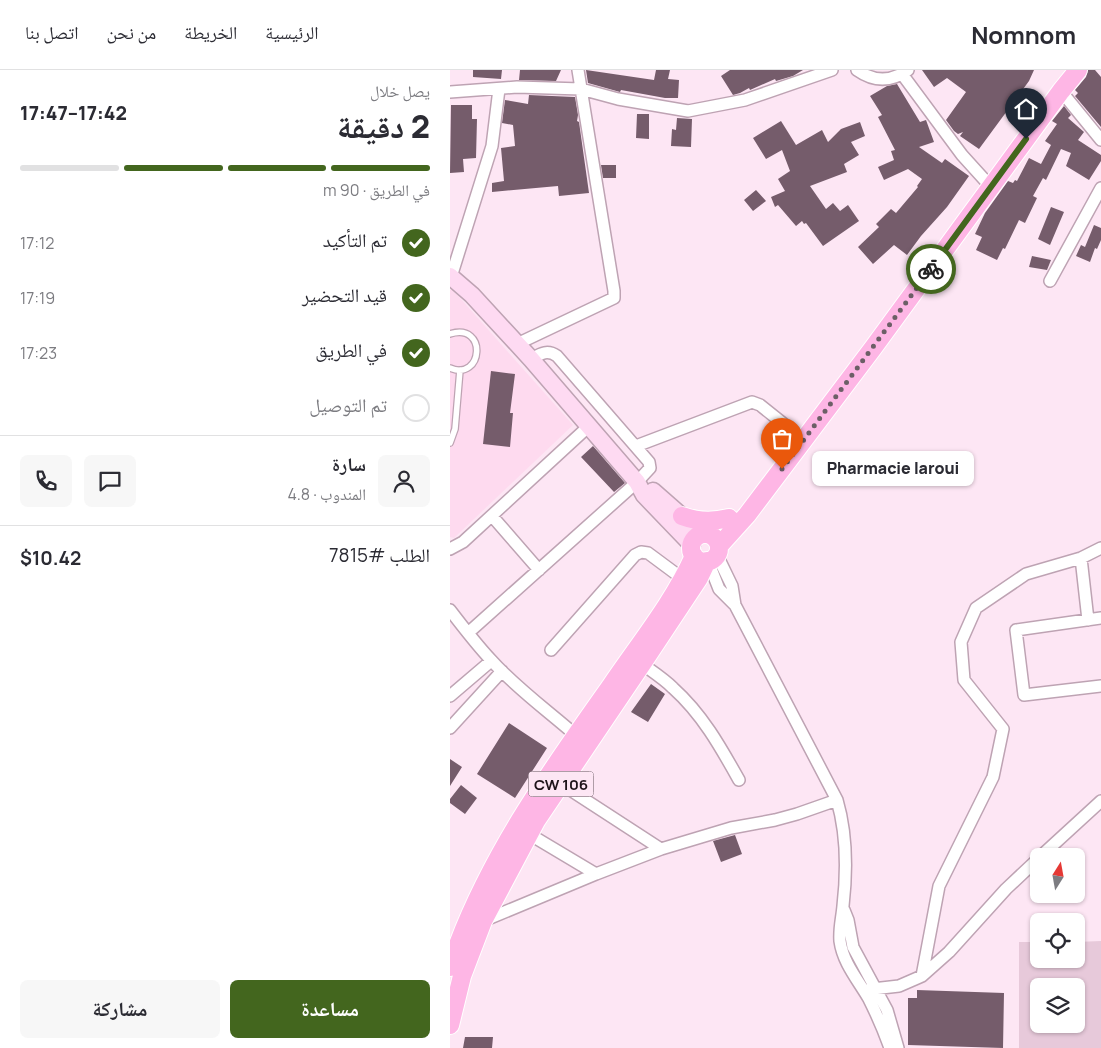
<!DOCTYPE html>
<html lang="ar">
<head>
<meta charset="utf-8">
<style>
	:root { --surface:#fff; --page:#f7f7f7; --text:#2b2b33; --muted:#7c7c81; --line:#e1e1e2; --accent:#43661e }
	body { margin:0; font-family:Manrope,"Noto Naskh Arabic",sans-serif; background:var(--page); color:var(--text); direction:rtl; height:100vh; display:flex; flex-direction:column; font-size:19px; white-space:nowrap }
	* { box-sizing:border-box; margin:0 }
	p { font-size:16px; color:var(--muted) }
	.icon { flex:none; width:28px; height:28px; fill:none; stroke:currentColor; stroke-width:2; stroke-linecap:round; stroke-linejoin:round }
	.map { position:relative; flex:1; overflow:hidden; direction:ltr }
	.details { display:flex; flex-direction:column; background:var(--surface); width:450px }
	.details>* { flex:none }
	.needle { width:32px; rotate:11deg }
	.tools { position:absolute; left:580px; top:778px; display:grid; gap:10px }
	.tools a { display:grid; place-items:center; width:55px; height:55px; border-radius:8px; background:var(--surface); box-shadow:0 1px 4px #0004; font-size:25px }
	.pin { position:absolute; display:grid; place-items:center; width:42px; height:42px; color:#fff; margin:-51px -21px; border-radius:50% 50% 50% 0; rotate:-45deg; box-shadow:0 0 5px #0007 }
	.pin .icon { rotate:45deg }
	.courier { position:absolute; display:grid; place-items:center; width:50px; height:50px; margin:-25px; border:4px solid #43661e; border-radius:50%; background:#fff; color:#222; box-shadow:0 1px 6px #0007 }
	.bubble { position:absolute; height:35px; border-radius:8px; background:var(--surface); box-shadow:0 1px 4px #0004; font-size:16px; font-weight:800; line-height:35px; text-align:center; direction:rtl }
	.summary em { font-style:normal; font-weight:800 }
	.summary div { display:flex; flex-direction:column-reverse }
	.summary { display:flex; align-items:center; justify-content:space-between; height:85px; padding:0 20px }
	h1 { font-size:32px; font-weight:800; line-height:38px }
	.bar { display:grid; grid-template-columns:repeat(4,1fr); gap:8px 5px; align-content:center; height:60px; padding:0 20px }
	.bar i { height:6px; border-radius:4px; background:var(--line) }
	.bar .active { background:var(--accent) }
	.bar p { grid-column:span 4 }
	.line { display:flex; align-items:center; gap:12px; padding:0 20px; border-top:1px solid var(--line) }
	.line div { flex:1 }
	.round { display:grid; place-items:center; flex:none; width:52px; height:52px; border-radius:8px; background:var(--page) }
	ol { padding:0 20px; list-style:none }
	li { display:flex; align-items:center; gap:15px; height:55px }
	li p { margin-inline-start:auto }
	li .icon { padding:5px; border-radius:50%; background:var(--accent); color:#fff; stroke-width:4 }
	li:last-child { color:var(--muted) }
	li i { width:28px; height:28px; border:2px solid var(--line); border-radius:50% }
	.button { display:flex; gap:10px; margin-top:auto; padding:10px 20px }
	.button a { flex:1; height:58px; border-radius:8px; background:var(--accent); color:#fff; font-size:20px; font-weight:800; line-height:58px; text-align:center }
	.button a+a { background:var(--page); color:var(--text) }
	header { display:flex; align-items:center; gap:30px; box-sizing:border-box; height:70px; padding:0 25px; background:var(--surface); border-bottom:1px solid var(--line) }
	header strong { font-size:24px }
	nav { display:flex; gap:28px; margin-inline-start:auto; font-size:18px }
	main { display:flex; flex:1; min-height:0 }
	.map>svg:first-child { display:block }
	.built { fill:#fedaef }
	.green { fill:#e7c9da; fill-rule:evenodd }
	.building { fill:#755c6b }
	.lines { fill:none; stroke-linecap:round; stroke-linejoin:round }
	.lane-casing { stroke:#bea3b3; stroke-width:8 }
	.street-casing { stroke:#bea3b3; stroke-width:14 }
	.secondary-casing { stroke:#bea3b3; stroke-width:19 }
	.primary-casing { stroke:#fff; stroke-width:20 }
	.lane { stroke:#fff; stroke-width:5.5 }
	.street { stroke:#fff; stroke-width:11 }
	.secondary { stroke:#fedaf2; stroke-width:16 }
	.primary { stroke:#feb6e5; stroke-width:18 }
	.done { stroke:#6c5e66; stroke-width:5; stroke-dasharray:0 9 }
	.route { stroke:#43661e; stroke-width:6 }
	.labels { text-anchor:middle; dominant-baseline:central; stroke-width:5; stroke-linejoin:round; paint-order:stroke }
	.shield { fill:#fde6f4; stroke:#61535b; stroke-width:1 }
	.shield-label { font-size:15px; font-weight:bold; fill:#1e141a }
</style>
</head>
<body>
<header>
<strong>Nomnom</strong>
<nav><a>الرئيسية</a><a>الخريطة</a><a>من نحن</a><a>اتصل بنا</a></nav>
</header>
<main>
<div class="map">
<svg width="651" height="978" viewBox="0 0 651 978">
	<rect width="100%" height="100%" fill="#fde6f4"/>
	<path class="built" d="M 0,220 L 3,220 L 123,355 L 4,468 L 0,467 Z"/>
	<path class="green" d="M 651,871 L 651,978 L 569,978 L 569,872 L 589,872 L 589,889 L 626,889 L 626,872 ZM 589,916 L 626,916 L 626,954 L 589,954 Z"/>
	<path class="building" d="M 23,0 L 52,0 L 51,9 L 23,7 Z
		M 70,0 L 111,0 L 106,11 L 69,10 Z
		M 136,0 L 204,10 L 206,0 L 220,0 L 218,9 L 229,10 L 228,28 L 215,28 L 171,20 L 170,22 L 138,13 Z
		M 280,0 L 353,0 L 343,6 L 326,11 L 325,9 L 300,20 L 299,18 L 290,23 L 283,25 L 271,6 Z
		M 472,0 L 584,0 L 579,11 L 529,79 L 510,66 L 513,62 L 508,64 L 504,61 L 496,50 L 516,22 L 497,8 L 484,17 Z
		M 638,0 L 645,0 L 651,7 L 651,57 L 625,26 L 628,23 L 625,20 L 636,7 Z
		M 447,14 L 470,52 L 476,50 L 484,72 L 469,77 L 492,93 L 495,89 L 519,106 L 497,137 L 471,166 L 457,185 L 444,175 L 423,194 L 408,177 L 429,157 L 426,154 L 441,139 L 446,143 L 468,117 L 467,116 L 472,109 L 458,99 L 434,110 L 428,97 L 444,90 L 441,81 L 445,80 L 428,47 L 432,45 L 420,26 L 437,16 Z
		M 79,25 L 125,27 L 128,45 L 127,51 L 129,52 L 139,123 L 109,126 L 108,116 L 42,122 L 42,113 L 54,111 L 51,78 L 65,76 L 63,55 L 52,53 L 55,30 L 78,34 Z
		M 1,35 L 22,35 L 22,49 L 27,49 L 26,88 L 13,89 L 14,102 L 0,103 Z
		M 614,36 L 621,45 L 618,48 L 634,62 L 628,70 L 651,85 L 651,91 L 639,110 L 616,96 L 621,83 L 611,79 L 596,110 L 593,108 L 583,126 L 587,128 L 575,153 L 569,150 L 555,179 L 553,178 L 547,190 L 526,180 L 532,167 L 525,164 L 535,143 L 558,111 L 563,113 L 565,110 L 567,111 L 579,88 L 591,94 L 601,75 L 595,71 L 607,54 L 602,51 Z
		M 187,44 L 199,44 L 199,69 L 186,68 Z
		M 227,48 L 242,49 L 241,77 L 221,76 L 222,59 L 226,60 Z
		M 331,51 L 346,75 L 372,60 L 378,72 L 391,59 L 410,52 L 415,66 L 401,72 L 409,85 L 394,94 L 397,102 L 360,116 L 376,139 L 383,133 L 390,141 L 398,135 L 409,151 L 373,176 L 356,153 L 354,154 L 352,151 L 346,156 L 328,135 L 325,137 L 321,127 L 335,121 L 328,109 L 340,101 L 332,80 L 316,89 L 303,68 Z
		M 151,95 L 166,95 L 166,108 L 153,108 Z
		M 306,120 L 316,131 L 303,141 L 294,130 Z
		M 601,137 L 614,142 L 600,175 L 588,169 Z
		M 644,155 L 651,158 L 651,170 L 647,179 L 645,178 L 640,192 L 626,186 L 631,175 L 635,177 Z
		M 582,186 L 601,190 L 597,200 L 579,197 Z
		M 41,301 L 65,304 L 60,343 L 63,343 L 60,377 L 33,374 Z
		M 143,376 L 175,413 L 164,422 L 131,387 Z
		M 201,614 L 215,624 L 198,652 L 181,642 Z
		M 59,653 L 97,678 L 65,728 L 27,704 Z
		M 0,689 L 12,697 L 0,716 Z
		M 11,715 L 27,728 L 15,744 L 0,733 L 0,729 Z
		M 285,765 L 292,784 L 271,792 L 263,771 Z
		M 467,920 L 554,923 L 553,978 L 458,975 L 458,928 L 467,928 Z
		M 15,967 L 43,967 L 42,978 L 13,978 Z"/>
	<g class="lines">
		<g class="lane-casing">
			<path id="lane" d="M 0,264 C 38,252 33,312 0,298
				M 0,373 L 5,359 L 10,300"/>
		</g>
		<g class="street-casing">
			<path id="street" d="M 407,0 C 424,12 441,12 458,0
				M 452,4 L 512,85 L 541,117
				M 611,21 L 651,70
				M 0,22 L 67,17 L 131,19 L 168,29 L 238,41 L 295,30 L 382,0
				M 1,207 L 42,76 L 49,19
				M 600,211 L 651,118
				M 67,274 L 164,228 L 164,221 L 128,0
				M 186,376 L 302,332 L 310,335 L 345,363
				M 42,446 L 89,500
				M 0,479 L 13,472 L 139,356
				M 267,485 L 282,516 L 285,535
				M 631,488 L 638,550
				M 258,491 L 269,519 L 285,535 L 387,730 C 397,764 397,801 393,836 C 392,848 389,858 390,871 C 393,893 408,910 419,929 C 427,945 434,961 440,978
				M 0,540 C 13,557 26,574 41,590 C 68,620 101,643 130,669
				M 651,548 L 566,560 L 574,625 L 651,616
				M 18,563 L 187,412 L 200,398 L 199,392 L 107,286 C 97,279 90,284 81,289
				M 101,580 L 185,485 L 191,482 L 198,483 L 233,509
				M 192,594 C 203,602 214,609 223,618 C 252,644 270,676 289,710
				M 0,626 L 41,591
				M 0,658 L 52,601
				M 111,714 L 211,779
				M 79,764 L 146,804
				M 591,786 L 651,731
				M 394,840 L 398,850 L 403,877 L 437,940 L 448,978
				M 33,851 L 146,804 L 211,779 L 281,758 L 325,750 L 347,744 L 387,730
				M 472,906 L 489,816 L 543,707 L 553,659 L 514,610 L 511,572 L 526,538 L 576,504 L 631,488 L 651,478
				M 414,920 L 449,916 L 472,906 L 499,882 L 556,819 L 589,788"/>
		</g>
		<g class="secondary-casing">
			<path id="secondary" d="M 0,206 L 22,225 L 81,289 L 187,412 L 194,425 L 242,475
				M 203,421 L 252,464"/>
		</g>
		<g class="primary-casing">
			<path id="primary" d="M 232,446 C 248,452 263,452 279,448
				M241 478a14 14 0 1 1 28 0a14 14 0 1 1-28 0Z
				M 269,476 L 297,445 L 423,278 L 611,21 L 628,0
				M 0,897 C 34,794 98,704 160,617 C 189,574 223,533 244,486
				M 0,955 L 12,906 L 33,851 L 86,751 L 192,594 L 249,508 L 257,491"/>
		</g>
		<use href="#lane" class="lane"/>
		<use href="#street" class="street"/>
		<use href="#secondary" class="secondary"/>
		<use href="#primary" class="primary"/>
	</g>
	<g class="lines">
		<path class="done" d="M 332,399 L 481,199"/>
		<path class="route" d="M 481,199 L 576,69"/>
	</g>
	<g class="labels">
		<rect class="shield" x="78.5" y="701.5" width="65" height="25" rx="4"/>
		<g class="shield-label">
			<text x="111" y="714">CW 106</text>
		</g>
	</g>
</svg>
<div class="tools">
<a><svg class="needle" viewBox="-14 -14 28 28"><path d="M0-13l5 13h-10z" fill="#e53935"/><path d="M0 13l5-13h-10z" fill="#7c7c81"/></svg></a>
<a><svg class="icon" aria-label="locate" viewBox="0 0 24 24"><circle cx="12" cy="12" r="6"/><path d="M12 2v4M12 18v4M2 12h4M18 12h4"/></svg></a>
<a><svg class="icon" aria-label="layers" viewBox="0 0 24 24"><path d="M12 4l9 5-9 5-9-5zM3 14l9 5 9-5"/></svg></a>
</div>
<div class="pin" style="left:332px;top:399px;background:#ea580c"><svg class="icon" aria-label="bag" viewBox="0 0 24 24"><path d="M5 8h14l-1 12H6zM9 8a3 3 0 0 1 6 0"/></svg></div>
<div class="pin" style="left:576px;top:69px;background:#1f2937"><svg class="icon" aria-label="home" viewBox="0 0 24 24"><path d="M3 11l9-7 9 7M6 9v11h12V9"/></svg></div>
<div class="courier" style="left:481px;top:199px"><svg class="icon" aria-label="bike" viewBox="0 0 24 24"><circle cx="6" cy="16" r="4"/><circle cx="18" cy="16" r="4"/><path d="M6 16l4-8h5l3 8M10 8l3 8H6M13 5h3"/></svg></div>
<div class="bubble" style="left:362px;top:381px;width:162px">Pharmacie laroui</div>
</div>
<section class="details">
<div class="summary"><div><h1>2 دقيقة</h1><p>يصل خلال</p></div><em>17:42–17:47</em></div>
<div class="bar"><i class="active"></i><i class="active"></i><i class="active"></i><i></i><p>في الطريق · 90 m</p></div>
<ol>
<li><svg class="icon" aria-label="check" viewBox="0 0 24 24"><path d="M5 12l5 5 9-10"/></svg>تم التأكيد<p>17:12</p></li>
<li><svg class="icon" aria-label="check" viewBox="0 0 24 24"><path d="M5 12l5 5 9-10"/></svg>قيد التحضير<p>17:19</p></li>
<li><svg class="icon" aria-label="check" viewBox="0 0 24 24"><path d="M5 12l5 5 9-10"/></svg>في الطريق<p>17:23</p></li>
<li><i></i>تم التوصيل</li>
</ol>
<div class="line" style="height:90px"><a class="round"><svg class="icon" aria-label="person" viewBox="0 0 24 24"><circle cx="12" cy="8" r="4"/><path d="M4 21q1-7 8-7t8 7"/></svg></a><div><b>سارة</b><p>المندوب · 4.8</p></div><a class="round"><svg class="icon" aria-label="chat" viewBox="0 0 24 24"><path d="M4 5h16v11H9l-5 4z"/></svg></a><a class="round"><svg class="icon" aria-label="phone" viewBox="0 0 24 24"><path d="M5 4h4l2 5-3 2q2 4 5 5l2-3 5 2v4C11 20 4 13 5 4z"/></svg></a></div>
<div class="line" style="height:65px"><div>الطلب #7815</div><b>$10.42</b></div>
<div class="button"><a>مساعدة</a><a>مشاركة</a></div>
</section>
</main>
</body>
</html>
